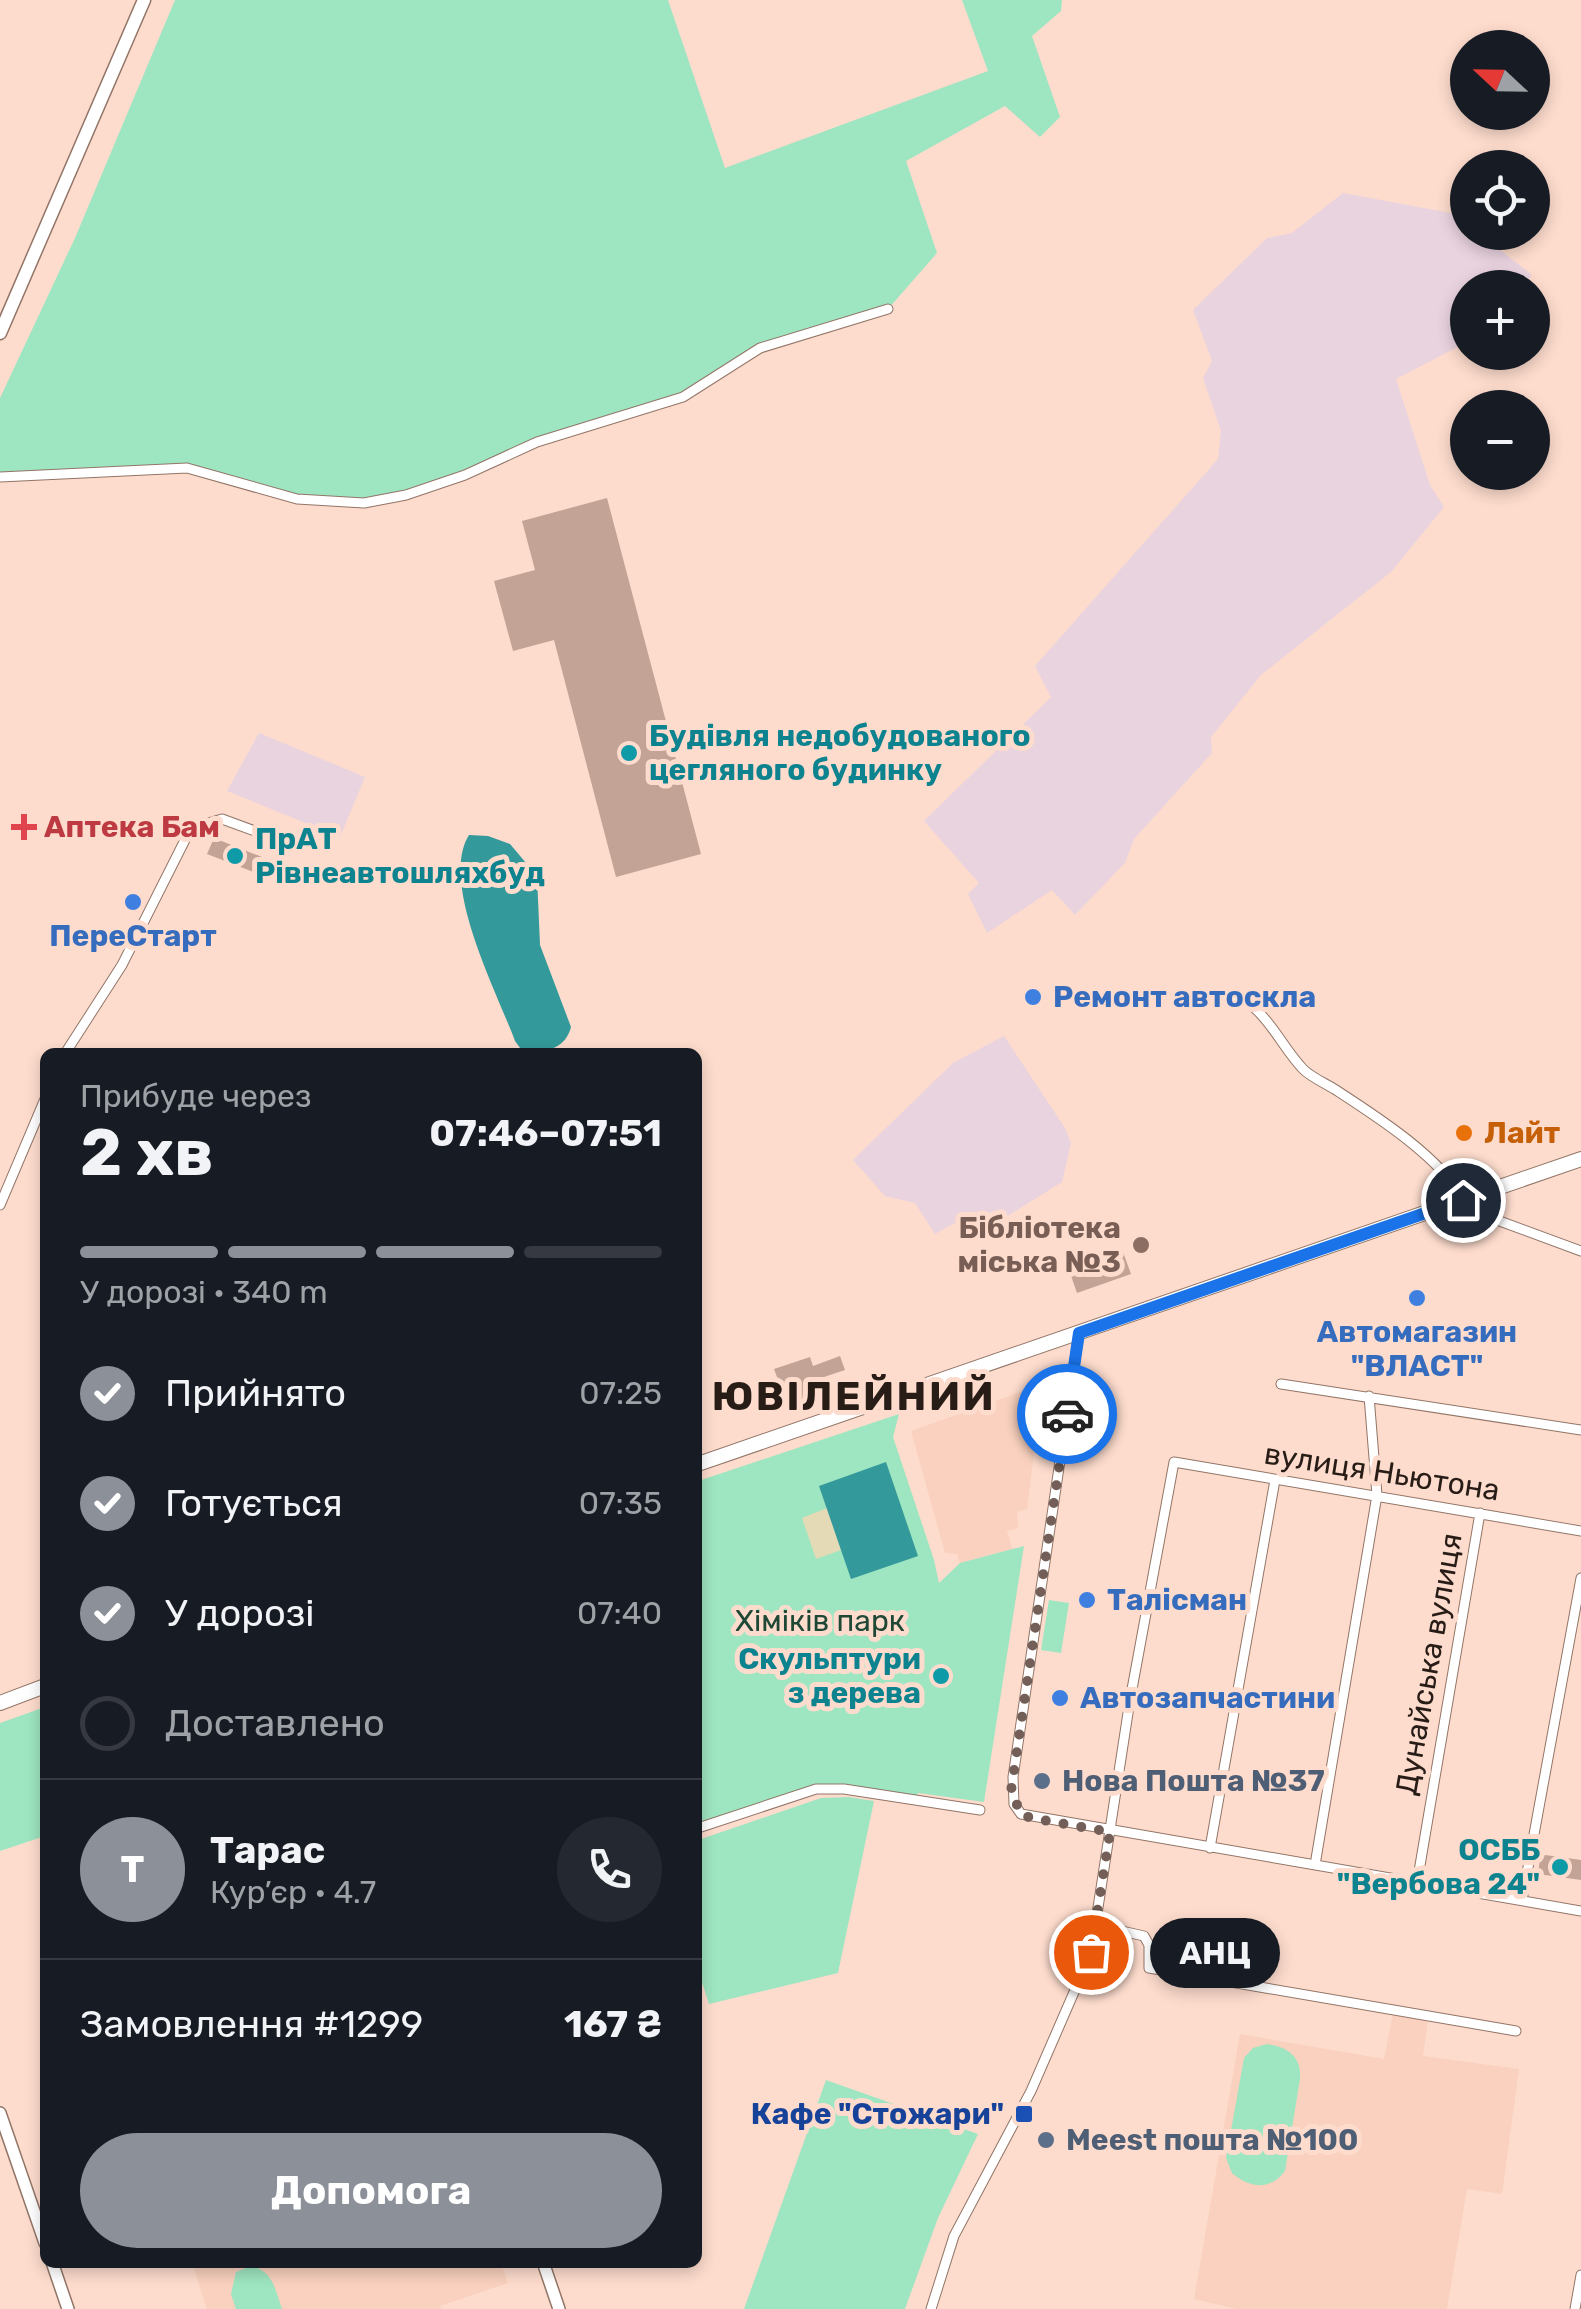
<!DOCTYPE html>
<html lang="uk">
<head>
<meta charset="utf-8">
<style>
	:root { --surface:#171b24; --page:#242831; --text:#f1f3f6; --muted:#9ea1a6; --line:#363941; --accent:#8c9099 }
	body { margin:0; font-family:Rubik,sans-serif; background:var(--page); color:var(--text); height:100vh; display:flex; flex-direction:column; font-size:38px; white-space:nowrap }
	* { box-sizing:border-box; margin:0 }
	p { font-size:32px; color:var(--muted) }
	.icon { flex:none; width:55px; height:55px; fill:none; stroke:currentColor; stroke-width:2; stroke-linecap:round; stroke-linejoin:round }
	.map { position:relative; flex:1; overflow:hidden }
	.side { position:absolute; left:40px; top:1048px; width:662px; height:1220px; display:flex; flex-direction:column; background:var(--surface); border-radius:15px; box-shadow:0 5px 15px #0003 }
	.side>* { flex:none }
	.needle { width:65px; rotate:292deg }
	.tools { position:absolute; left:1450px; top:30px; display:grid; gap:20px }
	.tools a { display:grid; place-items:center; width:100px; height:100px; border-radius:50%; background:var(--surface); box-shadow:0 5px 15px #0003; font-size:50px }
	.pin { position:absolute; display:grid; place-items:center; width:85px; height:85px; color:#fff; margin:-42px; border:5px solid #fff; border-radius:50%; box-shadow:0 2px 10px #0007 }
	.courier { position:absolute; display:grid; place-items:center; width:100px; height:100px; margin:-50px; border:8px solid #1a73e8; border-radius:50%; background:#fff; color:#222; box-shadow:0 2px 12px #0007 }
	.bubble { position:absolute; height:70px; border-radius:35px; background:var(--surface); box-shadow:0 5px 15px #0003; font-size:32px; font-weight:700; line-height:70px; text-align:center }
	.headline em { font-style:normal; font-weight:700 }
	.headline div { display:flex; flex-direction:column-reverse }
	.headline { display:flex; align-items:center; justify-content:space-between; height:170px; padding:0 40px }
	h1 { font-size:65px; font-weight:700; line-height:75px }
	.bar { display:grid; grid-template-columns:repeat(4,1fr); gap:15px 10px; align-content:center; height:120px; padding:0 40px }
	.bar i { height:12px; border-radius:8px; background:var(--line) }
	.bar .selected { background:var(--accent) }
	.bar p { grid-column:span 4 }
	.line { display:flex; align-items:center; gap:25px; padding:0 40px; border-top:2px solid var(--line) }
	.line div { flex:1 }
	.round { display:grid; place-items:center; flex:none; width:105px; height:105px; border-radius:52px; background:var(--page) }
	ol { padding:0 40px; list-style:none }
	li { display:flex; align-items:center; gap:30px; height:110px }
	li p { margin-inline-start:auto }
	li .icon { padding:10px; border-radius:50%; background:var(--accent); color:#fff; stroke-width:4 }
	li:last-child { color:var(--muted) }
	li i { width:55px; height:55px; border:5px solid var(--line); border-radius:50% }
	.primary-button { display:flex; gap:20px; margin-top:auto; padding:20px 40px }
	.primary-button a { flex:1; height:115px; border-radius:60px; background:var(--accent); color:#fff; font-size:40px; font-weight:700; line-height:115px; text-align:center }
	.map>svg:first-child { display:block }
	.built { fill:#f9d1be }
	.industrial { fill:#e9d3df }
	.green { fill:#9ee5c1 }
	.sand { fill:#e4dab5 }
	.water { fill:#33999a }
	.building { fill:#c2a395 }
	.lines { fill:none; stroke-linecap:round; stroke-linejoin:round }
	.minor-casing { stroke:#927567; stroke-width:11 }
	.tertiary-casing { stroke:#927567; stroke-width:14 }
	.secondary-casing { stroke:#927567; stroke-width:15 }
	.primary-casing { stroke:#927567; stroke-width:16 }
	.minor { stroke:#fff; stroke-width:9 }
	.tertiary { stroke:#fff; stroke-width:11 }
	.secondary { stroke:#fff; stroke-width:12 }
	.primary { stroke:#fff; stroke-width:14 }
	.done { stroke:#735f57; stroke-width:10; stroke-dasharray:0 18 }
	.route { stroke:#1a73e8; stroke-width:12 }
	.culture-dot { fill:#0f9aa8; stroke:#fddccd; stroke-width:4 }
	.health-dot { fill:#e0444e; stroke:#fddccd; stroke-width:4 }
	.shop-dot { fill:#3f7fe0; stroke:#fddccd; stroke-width:4 }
	.food-dot { fill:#e8710a; stroke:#fddccd; stroke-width:4 }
	.education-dot { fill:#8d6e63; stroke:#fddccd; stroke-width:4 }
	.service-dot { fill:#5c6f8a; stroke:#fddccd; stroke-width:4 }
	.transit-dot { fill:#1a4fb4; stroke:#fddccd; stroke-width:4 }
	.labels { text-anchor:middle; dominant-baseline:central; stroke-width:10; stroke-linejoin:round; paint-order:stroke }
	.culture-label { font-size:30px; font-weight:bold; fill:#0d838f; stroke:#fddccd; text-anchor:start }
	.health-label { font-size:30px; font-weight:bold; fill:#be3a42; stroke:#fddccd; text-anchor:start }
	.shop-label { font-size:30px; font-weight:bold; fill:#366cbe; stroke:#fddccd; text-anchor:start }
	.food-label { font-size:30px; font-weight:bold; fill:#c56008; stroke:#fddccd; text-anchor:start }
	.education-label { font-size:30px; font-weight:bold; fill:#785e54; stroke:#fddccd; text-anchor:end }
	.street-label { font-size:30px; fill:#281c17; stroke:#fddccd }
	.park-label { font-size:30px; fill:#1e4835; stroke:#fddccd }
	.service-label { font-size:30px; font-weight:bold; fill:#4e5e75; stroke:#fddccd; text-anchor:start }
	.transit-label { font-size:30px; font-weight:bold; fill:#164399; stroke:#fddccd; text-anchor:end }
	.district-label { font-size:40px; font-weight:bold; letter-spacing:2.5px; fill:#281c17; stroke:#fddccd }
</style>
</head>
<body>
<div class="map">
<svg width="1581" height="2309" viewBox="0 0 1581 2309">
	<rect width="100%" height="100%" fill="#fddccd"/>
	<path class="built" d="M 1043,1384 L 1027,1509 L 1017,1512 L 1018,1528 L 1007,1531 L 1012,1549 L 960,1563 L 957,1554 L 945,1553 L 911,1431 Z
		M 1393,2014 L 1428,2019 L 1423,2056 L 1519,2069 L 1502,2194 L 1467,2189 L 1447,2309 L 1236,2309 L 1194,2299 L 1240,2034 L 1384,2059 Z
		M 192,2263 L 501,2263 L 508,2283 L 440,2306 L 441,2309 L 207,2309 Z"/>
	<path class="industrial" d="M 1343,193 L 1456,214 L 1467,223 L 1468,232 L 1479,233 L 1532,275 L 1522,287 L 1468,288 L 1467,342 L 1396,379 L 1430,485 L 1444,507 L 1391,572 L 1261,675 L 1211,737 L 1212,753 L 1134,839 L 1125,863 L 1075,915 L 1052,890 L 987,933 L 968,894 L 979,883 L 924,821 L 1051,697 L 1035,666 L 1218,459 L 1221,431 L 1203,378 L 1212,361 L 1193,310 L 1267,238 L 1292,233 Z
		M 259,733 L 365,777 L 340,837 L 227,791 Z
		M 1004,1036 L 1065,1128 L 1071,1143 L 1062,1182 L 990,1227 L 972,1213 L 935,1234 L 915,1203 L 885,1196 L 853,1160 L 953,1063 Z"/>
	<path class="green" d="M 175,0 L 668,0 L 725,168 L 988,71 L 962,0 L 1062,0 L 1061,11 L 1032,36 L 1060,117 L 1040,137 L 1005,106 L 906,161 L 937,253 L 888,309 L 760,348 L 683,397 L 537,442 L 406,495 L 331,503 L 187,468 L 0,477 L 0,398 L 75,238 Z
		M 899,1414 L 893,1437 L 934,1560 L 939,1583 L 960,1563 L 1024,1546 L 984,1802 L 918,1793 L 916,1800 L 816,1789 L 698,1828 L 698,1481 Z
		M 1049,1600 L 1069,1603 L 1061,1653 L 1041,1650 Z
		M 45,1707 L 45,1836 L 0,1851 L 0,1723 Z
		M 848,1797 L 874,1801 L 838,1973 L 709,2004 L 698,1970 L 698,1840 L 821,1798 Z
		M 1267,2044 C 1288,2047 1302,2057 1300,2079 L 1285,2171 C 1270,2191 1249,2188 1232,2173 L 1226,2158 L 1244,2058 L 1253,2048 Z
		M 826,2080 L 978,2134 L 938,2218 L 905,2309 L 744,2309 Z
		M 251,2266 C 273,2271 275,2289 282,2309 L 236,2309 L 231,2294 L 236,2272 Z"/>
	<path class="sand" d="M 827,1508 L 841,1550 L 816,1559 L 802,1518 Z"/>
	<path class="water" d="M 469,835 L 488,836 L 510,844 L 537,876 L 540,945 L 571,1027 C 565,1050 544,1053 523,1052 L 515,1041 C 497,992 439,883 469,835 Z
		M 886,1462 L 918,1556 L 851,1579 L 819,1486 Z"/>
	<path class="building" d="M 607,498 L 701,854 L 616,877 L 554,640 L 513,651 L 494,581 L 535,570 L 522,521 Z
		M 214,838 L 262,857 L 256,873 L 207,854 Z
		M 1123,1252 L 1131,1274 L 1077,1293 L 1069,1270 Z
		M 840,1356 L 845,1370 L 806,1383 L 811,1396 L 795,1402 L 791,1390 L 783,1393 L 774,1369 L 810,1357 L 813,1366 Z
		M 1545,1855 L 1581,1860 L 1581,1880 L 1538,1874 L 1540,1858 Z"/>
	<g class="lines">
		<g class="minor-casing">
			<path id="minor" d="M 0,477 L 187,468 L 297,499 L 364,503 L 406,495 L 465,475 L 537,442 L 683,397 L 760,348 L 888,309
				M 1214,992 C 1262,993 1275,1040 1303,1069 C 1312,1078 1325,1083 1336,1090 C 1376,1116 1440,1157 1463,1199
				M 66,1052 L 122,965 L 191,828 L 222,819 L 263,834
				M 0,1205 L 45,1099
				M 1467,1209 L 1581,1251
				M 1079,1333 L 1013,1777 L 1014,1804 L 1021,1814 L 1581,1911
				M 1281,1384 L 1581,1430
				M 698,1828 L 816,1789 L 844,1789 L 980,1810
				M 1210,1848 L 1275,1480
				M 1315,1865 L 1377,1495 L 1369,1396
				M 1417,1883 L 1480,1513
				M 1522,1900 L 1581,1578
				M 1095,1925 L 1144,1936 L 1149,1945 L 1149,1968 L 1516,2031
				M 931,2309 L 954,2236 L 1031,2091 L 1091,1953 L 1130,1700 L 1174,1462 L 1581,1531
				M 1575,2309 L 1581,2275"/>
		</g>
		<g class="tertiary-casing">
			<path id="tertiary" d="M 0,2113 L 45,2243
				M 52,2262 L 68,2309
				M 543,2262 L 559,2309"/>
		</g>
		<g class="secondary-casing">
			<path id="secondary" d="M 0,333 L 144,0"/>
		</g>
		<g class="primary-casing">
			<path id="primary" d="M 698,1464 L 1581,1159
				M 0,1703 L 45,1686"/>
		</g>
		<use href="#minor" class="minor"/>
		<use href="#tertiary" class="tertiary"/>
		<use href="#secondary" class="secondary"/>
		<use href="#primary" class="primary"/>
	</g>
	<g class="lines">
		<path class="done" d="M 1067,1414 L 1011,1791 L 1021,1814 L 1031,1818 L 1110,1832 L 1091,1952"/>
		<path class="route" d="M 1067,1414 L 1079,1333 L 1463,1200"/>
	</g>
	<g class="culture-dot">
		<circle cx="629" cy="753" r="10"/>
		<circle cx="235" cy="856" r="10"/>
		<circle cx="941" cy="1676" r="10"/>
		<circle cx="1560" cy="1867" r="10"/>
	</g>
	<path class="health-dot" d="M19 812h10v10h10v10h-10v10h-10v-10h-10v-10h10z"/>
	<g class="shop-dot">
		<circle cx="133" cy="902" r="10"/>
		<circle cx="1033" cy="997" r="10"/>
		<circle cx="1417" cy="1298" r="10"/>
		<circle cx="1087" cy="1600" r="10"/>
		<circle cx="1060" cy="1698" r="10"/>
	</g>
	<circle class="food-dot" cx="1464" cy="1133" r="10"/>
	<circle class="education-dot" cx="1141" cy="1245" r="10"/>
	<g class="service-dot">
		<circle cx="1042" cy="1781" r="10"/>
		<circle cx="1046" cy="2140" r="10"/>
	</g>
	<rect class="transit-dot" x="1014" y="2104" width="20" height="20" rx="5"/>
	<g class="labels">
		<g class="culture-label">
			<text x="649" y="736">Будівля недобудованого<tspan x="649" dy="34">цегляного будинку</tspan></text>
			<text x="255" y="839">ПрАТ<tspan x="255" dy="34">Рівнеавтошляхбуд</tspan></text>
			<text x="921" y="1659" text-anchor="end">Скульптури<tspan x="921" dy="34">з дерева</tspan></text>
			<text x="1540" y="1850" text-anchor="end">ОСББ<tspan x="1540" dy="34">"Вербова 24"</tspan></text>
		</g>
		<g class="health-label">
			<text x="44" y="827">Аптека Бам</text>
		</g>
		<g class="shop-label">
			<text x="133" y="936" text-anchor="middle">ПереСтарт</text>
			<text x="1053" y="997">Ремонт автоскла</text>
			<text x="1417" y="1332" text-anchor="middle">Автомагазин<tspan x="1417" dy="34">"ВЛАСТ"</tspan></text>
			<text x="1107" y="1600">Талісман</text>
			<text x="1080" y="1698">Автозапчастини</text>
		</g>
		<g class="food-label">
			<text x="1484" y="1133">Лайт</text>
		</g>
		<g class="education-label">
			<text x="1121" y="1228">Бібліотека<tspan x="1121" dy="34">міська №3</tspan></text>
		</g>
		<g class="street-label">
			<text transform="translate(1382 1472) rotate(9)">вулиця Ньютона</text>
			<text transform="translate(1429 1664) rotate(-80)">Дунайська вулиця</text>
		</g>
		<g class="park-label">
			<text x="820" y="1621">Хіміків парк</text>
		</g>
		<g class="service-label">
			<text x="1062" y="1781">Нова Пошта №37</text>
			<text x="1066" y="2140">Meest пошта №100</text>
		</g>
		<g class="transit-label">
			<text x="1004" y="2114">Кафе "Стожари"</text>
		</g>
		<g class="district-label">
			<text x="854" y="1396">ЮВІЛЕЙНИЙ</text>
		</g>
	</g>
</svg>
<div class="tools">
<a><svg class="needle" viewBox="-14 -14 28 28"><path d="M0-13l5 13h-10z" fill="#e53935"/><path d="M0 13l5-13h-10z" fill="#9ea1a6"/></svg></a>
<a><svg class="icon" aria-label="locate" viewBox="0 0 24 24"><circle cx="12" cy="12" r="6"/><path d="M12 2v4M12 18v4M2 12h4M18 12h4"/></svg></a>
<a>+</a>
<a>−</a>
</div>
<div class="pin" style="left:1091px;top:1952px;background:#ea580c"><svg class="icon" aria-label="bag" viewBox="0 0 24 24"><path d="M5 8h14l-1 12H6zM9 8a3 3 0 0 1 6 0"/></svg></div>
<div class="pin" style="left:1463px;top:1200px;background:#1f2937"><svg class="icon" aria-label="home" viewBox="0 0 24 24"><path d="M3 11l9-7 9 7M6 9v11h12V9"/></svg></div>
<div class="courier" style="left:1067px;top:1414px"><svg class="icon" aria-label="car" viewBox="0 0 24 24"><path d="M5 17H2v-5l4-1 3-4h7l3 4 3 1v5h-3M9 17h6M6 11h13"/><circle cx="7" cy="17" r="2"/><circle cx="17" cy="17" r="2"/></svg></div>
<div class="bubble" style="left:1150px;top:1918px;width:130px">АНЦ</div>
<section class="side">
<div class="headline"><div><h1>2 хв</h1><p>Прибуде через</p></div><em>07:46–07:51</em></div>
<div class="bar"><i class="selected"></i><i class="selected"></i><i class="selected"></i><i></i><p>У дорозі · 340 m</p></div>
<ol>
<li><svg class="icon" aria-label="check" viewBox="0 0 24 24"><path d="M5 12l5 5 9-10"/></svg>Прийнято<p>07:25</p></li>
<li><svg class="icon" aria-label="check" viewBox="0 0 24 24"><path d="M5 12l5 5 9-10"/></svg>Готується<p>07:35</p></li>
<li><svg class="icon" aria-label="check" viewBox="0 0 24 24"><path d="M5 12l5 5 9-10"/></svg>У дорозі<p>07:40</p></li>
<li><i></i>Доставлено</li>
</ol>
<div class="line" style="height:180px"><b class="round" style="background:var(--accent);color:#fff">Т</b><div><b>Тарас</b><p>Кур’єр · 4.7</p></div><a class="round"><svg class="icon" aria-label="phone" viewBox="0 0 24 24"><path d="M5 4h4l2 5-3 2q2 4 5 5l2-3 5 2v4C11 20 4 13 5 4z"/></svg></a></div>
<div class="line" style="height:130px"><div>Замовлення #1299</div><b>167 ₴</b></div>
<div class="primary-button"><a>Допомога</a></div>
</section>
</div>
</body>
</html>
